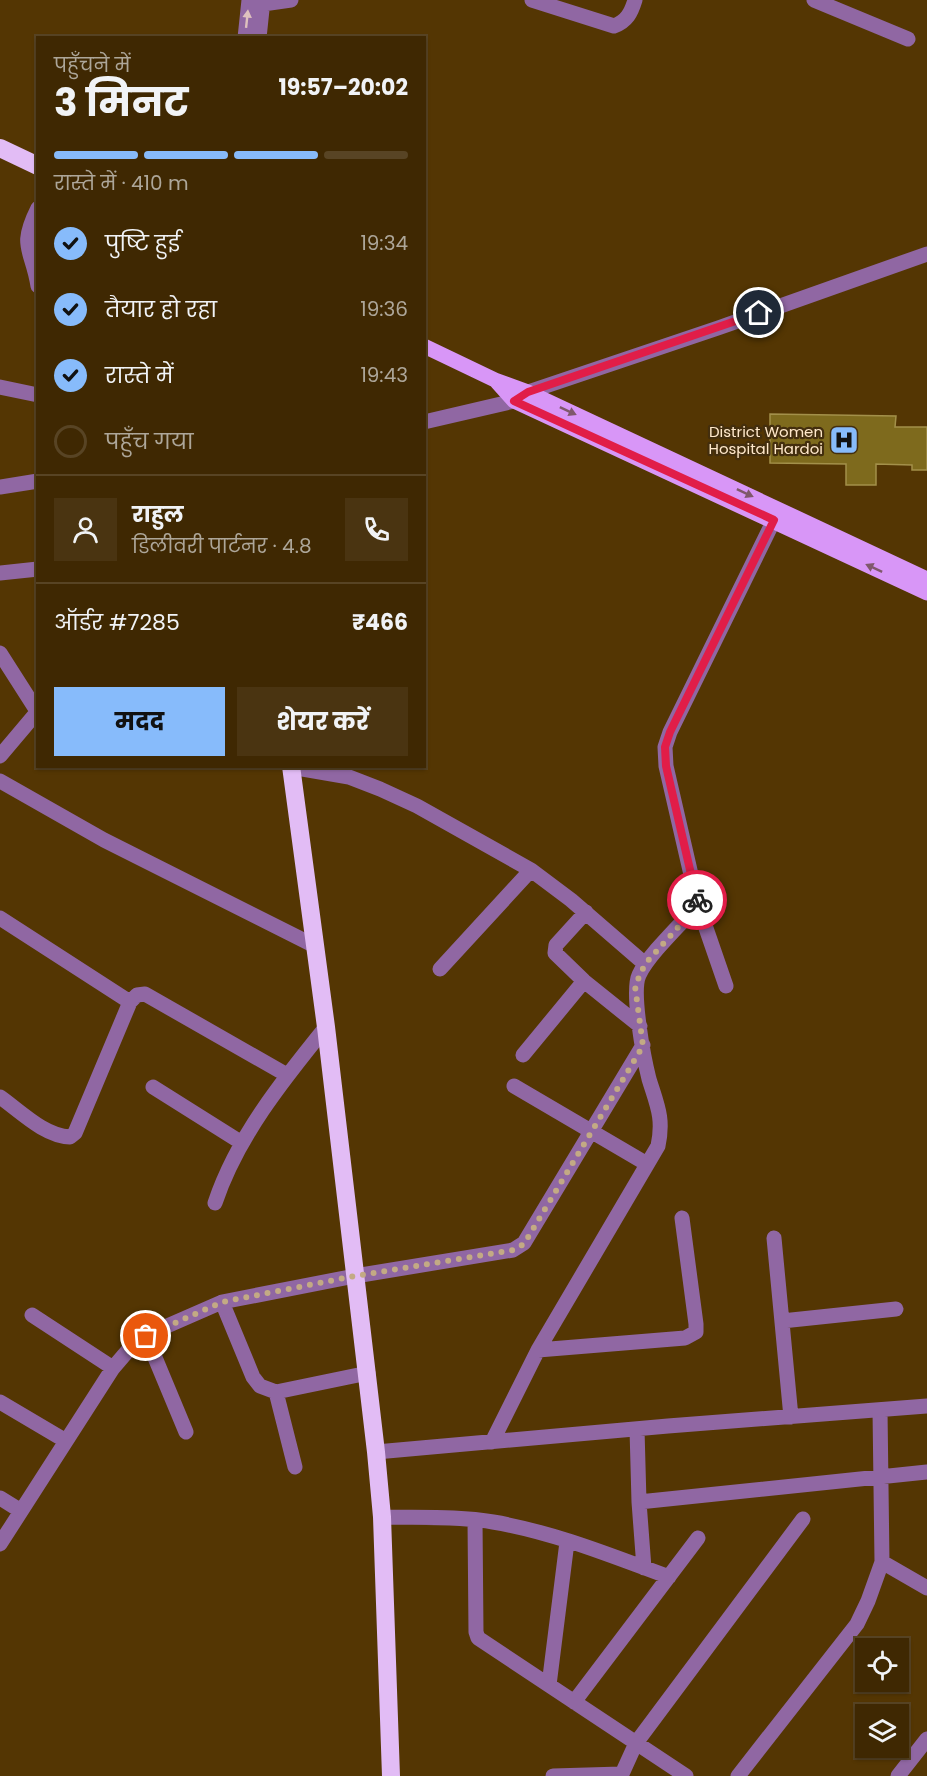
<!DOCTYPE html>
<html lang="hi">
<head>
<meta charset="utf-8">
<style>
	:root { --surface:#3f2802; --page:#4a3411; --text:#f1f3f6; --muted:#ada699; --line:#584424; --accent:#87bbfb }
	body { margin:0; font-family:Poppins,"Noto Sans Devanagari",sans-serif; background:var(--page); color:var(--text); height:100vh; display:flex; flex-direction:column; font-size:22px; white-space:nowrap }
	* { box-sizing:border-box; margin:0 }
	p { font-size:20px; color:var(--muted) }
	.icon { flex:none; width:33px; height:33px; fill:none; stroke:currentColor; stroke-width:2; stroke-linecap:round; stroke-linejoin:round }
	.map { position:relative; flex:1; overflow:hidden }
	.side { position:absolute; left:36px; top:36px; width:390px; height:732px; display:flex; flex-direction:column; background:var(--surface); border-radius:0px; box-shadow:0 2px 4px #0004,0 0 0 2px var(--line) }
	.side>* { flex:none }
	.controls { position:absolute; left:855px; top:1638px; display:grid; gap:12px }
	.controls a { display:grid; place-items:center; width:54px; height:54px; border-radius:0px; background:var(--surface); box-shadow:0 2px 4px #0004,0 0 0 2px var(--line); font-size:30px }
	.pin { position:absolute; display:grid; place-items:center; width:51px; height:51px; color:#fff; margin:-26px; border:3px solid #fff; border-radius:50%; box-shadow:0 2px 6px #0007 }
	.courier { position:absolute; display:grid; place-items:center; width:60px; height:60px; margin:-30px; border:4px solid #e11d48; border-radius:50%; background:#fff; color:#222; box-shadow:0 2px 8px #0007 }
	.head em { font-style:normal; font-weight:700 }
	.head div { display:flex; flex-direction:column-reverse }
	.head { display:flex; align-items:center; justify-content:space-between; height:102px; padding:0 18px }
	h1 { font-size:39px; font-weight:700; line-height:45px }
	.bar { display:grid; grid-template-columns:repeat(4,1fr); gap:9px 6px; align-content:center; height:72px; padding:0 18px }
	.bar i { height:8px; border-radius:4px; background:var(--line) }
	.bar .selected { background:var(--accent) }
	.bar p { grid-column:span 4 }
	.line { display:flex; align-items:center; gap:15px; padding:0 18px; border-top:2px solid var(--line) }
	.line div { flex:1 }
	.round { display:grid; place-items:center; flex:none; width:63px; height:63px; border-radius:0px; background:var(--page) }
	ol { padding:0 18px; list-style:none }
	li { display:flex; align-items:center; gap:18px; height:66px }
	li p { margin-inline-start:auto }
	li .icon { padding:6px; border-radius:50%; background:var(--accent); color:#111; stroke-width:4 }
	li:last-child { color:var(--muted) }
	li i { width:33px; height:33px; border:3px solid var(--line); border-radius:50% }
	.cta { display:flex; gap:12px; margin-top:auto; padding:12px 18px }
	.cta a { flex:1; height:69px; border-radius:0px; background:var(--accent); color:#111; font-size:24px; font-weight:700; line-height:69px; text-align:center }
	.cta a+a { background:var(--page); color:var(--text) }
	.map>svg:first-child { display:block }
	.building { fill:#7e6a1d; stroke:#a3904a; stroke-width:1.5 }
	.lines { fill:none; stroke-linecap:round; stroke-linejoin:round }
	.minor { stroke:#9067a3; stroke-width:15 }
	.major { stroke:#d896f7; stroke-width:15 }
	.highway { stroke:#e2bcf5; stroke-width:18 }
	.oneway { fill:#dec1be }
	.oneway2 { fill:#7f586b }
	.done { stroke:#c3aa84; stroke-width:6; stroke-dasharray:0 10.8 }
	.route { stroke:#e11d48; stroke-width:8 }
	.labels { text-anchor:middle; dominant-baseline:central; stroke-width:4.5; stroke-linejoin:round; paint-order:stroke }
	.poi-label { font-size:15px; fill:#ffe8ca; stroke:#432e0e; text-anchor:end }
</style>
</head>
<body>
<div class="map">
<svg width="927" height="1776" viewBox="0 0 927 1776">
	<rect width="100%" height="100%" fill="#543603"/>
	<path class="building" d="M 770,414 L 896,416 L 895,427 L 927,427 L 927,470 L 912,470 L 912,465 L 876,464 L 876,485 L 846,485 L 846,464 L 770,463 Z"/>
	<g class="lines">
		<path class="minor" d="M 532,0 L 614,26 C 627,21 631,13 635,0
			M 814,0 L 908,39
			M 263,4 L 291,0
			M 245,38 L 249,0
			M 259,38 L 263,0
			M 38,208 C 18,248 32,248 38,286
			M 0,387 L 38,395
			M 424,422 L 514,401 L 528,392 L 718,328 L 927,254
			M 0,487 L 38,481
			M 0,573 L 38,569
			M 0,653 L 37,711
			M 0,756 L 38,711
			M 291,767 L 349,777 L 380,789 L 417,806 L 531,870 L 571,900 L 645,964
			M 0,781 L 104,840 L 315,946
			M 586,912 L 556,945 L 555,953 L 584,981 L 640,1026
			M 0,918 L 130,1002
			M 440,969 L 531,870
			M 726,986 L 698,905 L 666,766 L 665,747 L 670,732 L 774,520
			M 523,1055 L 584,981
			M 514,1086 L 647,1164
			M 153,1087 L 242,1143
			M 0,1097 C 20,1111 44,1136 70,1137 L 75,1133 L 130,1002 L 137,995 L 145,994 L 287,1075
			M 215,1203 C 237,1137 283,1080 326,1027
			M 774,1238 L 791,1417
			M 222,1302 L 253,1377 L 260,1386 L 276,1392 L 368,1373
			M 32,1315 L 113,1368
			M 782,1321 L 896,1309
			M 146,1336 L 186,1432
			M 538,1350 L 685,1338 L 696,1332 L 696,1324 L 682,1218
			M 276,1392 L 295,1467
			M 0,1402 L 66,1441
			M 637,1429 L 639,1502 L 644,1568
			M 492,1442 L 538,1350 L 658,1146 C 664,1118 657,1105 649,1079 C 644,1059 631,992 639,975 C 648,955 682,923 698,905
			M 376,1452 L 668,1426 L 927,1406
			M 0,1498 L 21,1511
			M 639,1502 L 927,1472
			M 382,1517 C 417,1518 459,1516 493,1522 C 553,1532 612,1556 669,1577
			M 475,1520 L 476,1632 L 478,1638 L 686,1776
			M 0,1544 L 113,1368 L 131,1347 L 151,1333 L 222,1302 L 355,1276 L 513,1250 L 524,1243 L 643,1045
			M 882,1562 L 927,1588
			M 549,1685 L 567,1542
			M 574,1702 L 698,1538
			M 553,1776 L 621,1774
			M 621,1776 L 636,1743 L 803,1519
			M 738,1776 L 857,1624 L 868,1601 L 882,1562 L 880,1410
			M 898,1776 L 927,1739"/>
		<path class="major" d="M 424,346 L 495,380 L 528,392 L 927,579
			M 497,382 L 514,401 L 927,593"/>
		<path class="highway" d="M 0,148 L 38,166
			M 291,766 L 326,1027 L 376,1452 L 382,1517 L 391,1776"/>
	</g>
	<defs><path id="oneway-solid" d="M-6-.8H1V-3.2L6.5 0L1 3.2V.8H-6Z" transform="scale(1.5)"/></defs>
	<use class="oneway" href="#oneway-solid" transform="translate(247 19) rotate(-84)"/>
	<g class="oneway2">
		<use href="#oneway-solid" transform="translate(568 411) rotate(25)"/>
		<use href="#oneway-solid" transform="translate(745 493) rotate(25)"/>
		<use href="#oneway-solid" transform="translate(874 568) rotate(-155)"/>
	</g>
	<g class="lines">
		<path class="done" d="M 146,1336 L 222,1302 L 355,1276 L 513,1250 L 524,1244 L 643,1046 L 635,986 L 645,964 L 698,905 L 697,900"/>
		<path class="route" d="M 697,900 L 666,766 L 665,747 L 670,732 L 774,520 L 514,401 L 528,392 L 759,313"/>
	</g>
	<defs>
		<g id="hospital-square" transform="scale(1.5)"><rect x="-9" y="-9" width="18" height="18" rx="4" fill="#87bbfb" stroke="#432e0e"/><path d="M-5-5h3v3.5h4V-5h3V5h-3V1.5h-4V5h-3Z" fill="#111"/></g>
	</defs>
	<g fill-rule="evenodd">
		<use href="#hospital-square" x="844" y="440"/>
	</g>
	<g class="labels">
		<g class="poi-label">
			<text x="823" y="431">District Women<tspan x="823" dy="17">Hospital Hardoi</tspan></text>
		</g>
	</g>
</svg>
<div class="controls">
<a><svg class="icon" aria-label="locate" viewBox="0 0 24 24"><circle cx="12" cy="12" r="6"/><path d="M12 2v4M12 18v4M2 12h4M18 12h4"/></svg></a>
<a><svg class="icon" aria-label="layers" viewBox="0 0 24 24"><path d="M12 4l9 5-9 5-9-5zM3 14l9 5 9-5"/></svg></a>
</div>
<div class="pin" style="left:146px;top:1336px;background:#ea580c"><svg class="icon" aria-label="bag" viewBox="0 0 24 24"><path d="M5 8h14l-1 12H6zM9 8a3 3 0 0 1 6 0"/></svg></div>
<div class="pin" style="left:759px;top:313px;background:#1f2937"><svg class="icon" aria-label="home" viewBox="0 0 24 24"><path d="M3 11l9-7 9 7M6 9v11h12V9"/></svg></div>
<div class="courier" style="left:697px;top:900px"><svg class="icon" aria-label="bike" viewBox="0 0 24 24"><circle cx="6" cy="16" r="4"/><circle cx="18" cy="16" r="4"/><path d="M6 16l4-8h5l3 8M10 8l3 8H6M13 5h3"/></svg></div>
<section class="side">
<div class="head"><div><h1>3 मिनट</h1><p>पहुँचने में</p></div><em>19:57–20:02</em></div>
<div class="bar"><i class="selected"></i><i class="selected"></i><i class="selected"></i><i></i><p>रास्ते में · 410 m</p></div>
<ol>
<li><svg class="icon" aria-label="check" viewBox="0 0 24 24"><path d="M5 12l5 5 9-10"/></svg>पुष्टि हुई<p>19:34</p></li>
<li><svg class="icon" aria-label="check" viewBox="0 0 24 24"><path d="M5 12l5 5 9-10"/></svg>तैयार हो रहा<p>19:36</p></li>
<li><svg class="icon" aria-label="check" viewBox="0 0 24 24"><path d="M5 12l5 5 9-10"/></svg>रास्ते में<p>19:43</p></li>
<li><i></i>पहुँच गया</li>
</ol>
<div class="line" style="height:108px"><a class="round"><svg class="icon" aria-label="person" viewBox="0 0 24 24"><circle cx="12" cy="8" r="4"/><path d="M4 21q1-7 8-7t8 7"/></svg></a><div><b>राहुल</b><p>डिलीवरी पार्टनर · 4.8</p></div><a class="round"><svg class="icon" aria-label="phone" viewBox="0 0 24 24"><path d="M5 4h4l2 5-3 2q2 4 5 5l2-3 5 2v4C11 20 4 13 5 4z"/></svg></a></div>
<div class="line" style="height:78px"><div>ऑर्डर #7285</div><b>₹466</b></div>
<div class="cta"><a>मदद</a><a>शेयर करें</a></div>
</section>
</div>
</body>
</html>
